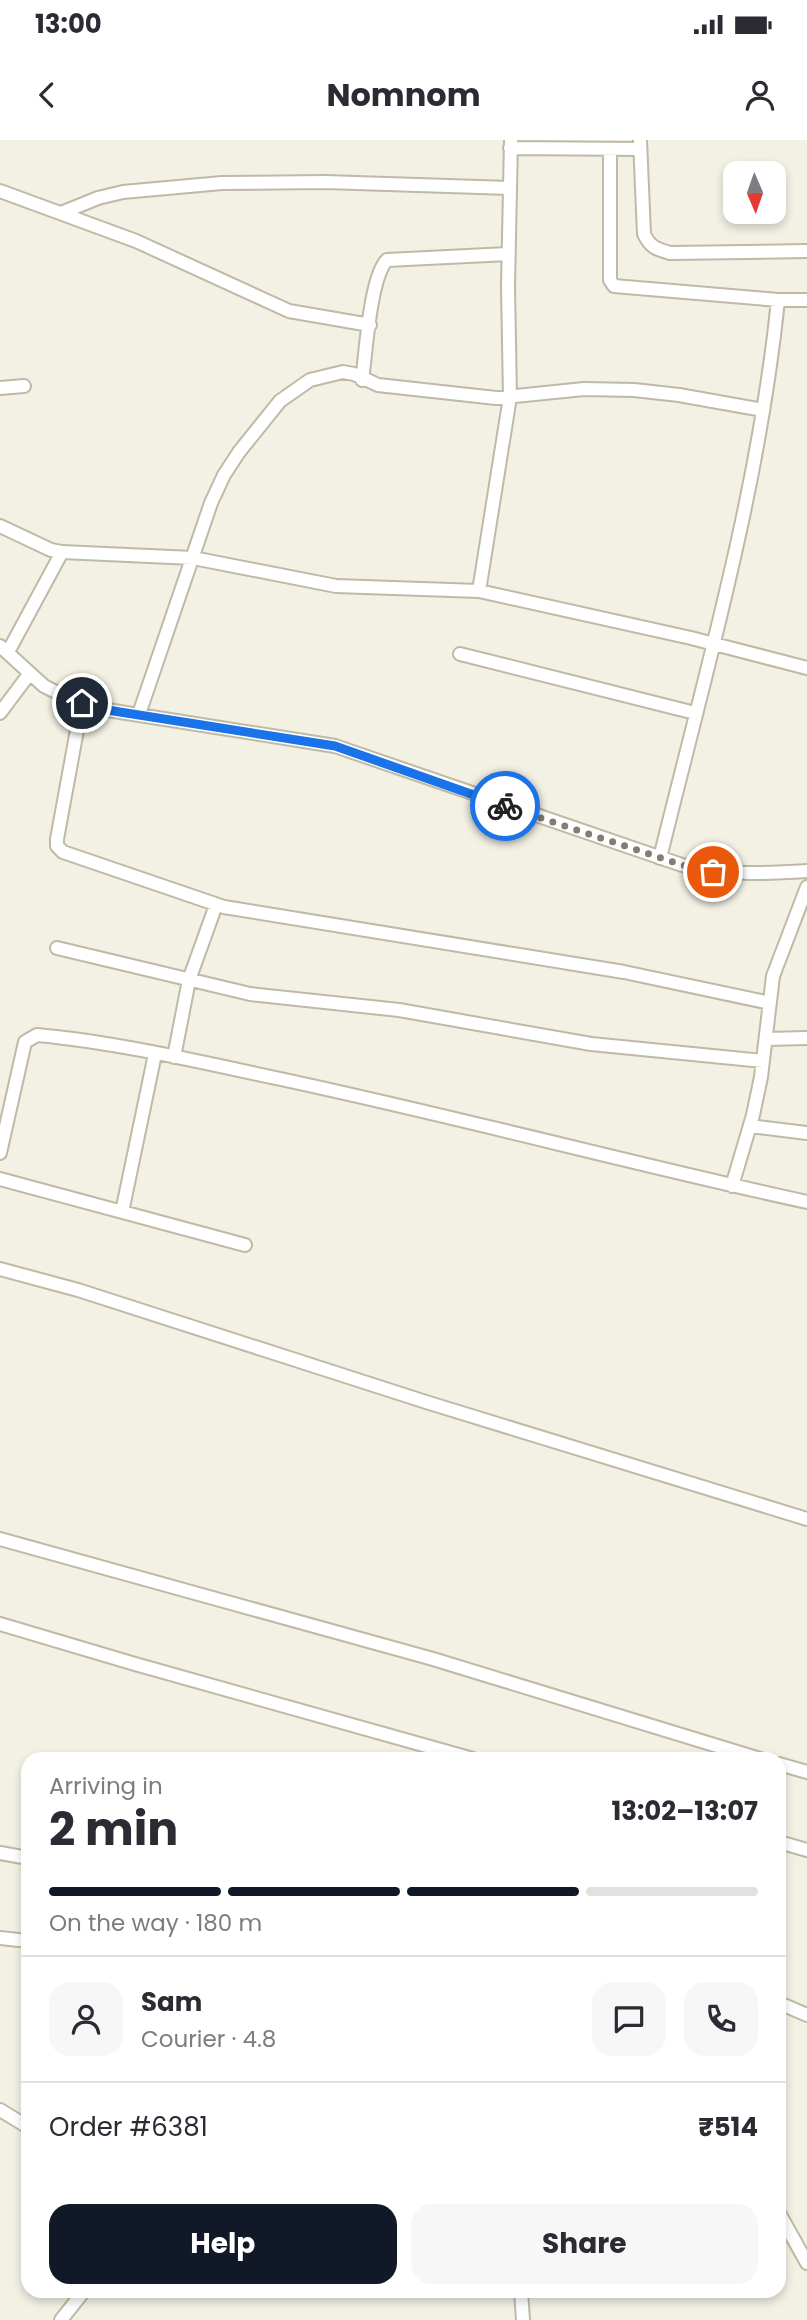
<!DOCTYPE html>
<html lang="en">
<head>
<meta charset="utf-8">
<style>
	:root { --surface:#fff; --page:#f7f7f7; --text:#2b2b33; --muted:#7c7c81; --line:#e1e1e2; --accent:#111827 }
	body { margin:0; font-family:Poppins,sans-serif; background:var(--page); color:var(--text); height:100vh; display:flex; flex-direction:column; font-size:26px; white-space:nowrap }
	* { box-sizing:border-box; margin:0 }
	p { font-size:23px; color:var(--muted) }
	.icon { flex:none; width:38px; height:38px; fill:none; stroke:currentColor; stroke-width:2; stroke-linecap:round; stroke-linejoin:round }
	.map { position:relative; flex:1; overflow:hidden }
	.details { position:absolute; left:21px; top:1612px; width:765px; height:546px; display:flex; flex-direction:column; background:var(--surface); border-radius:21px; box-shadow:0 4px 10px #0003 }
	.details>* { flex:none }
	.needle { width:46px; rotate:178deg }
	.tools { position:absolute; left:723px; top:21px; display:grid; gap:14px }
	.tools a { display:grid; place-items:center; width:63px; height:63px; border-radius:14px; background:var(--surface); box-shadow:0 4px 10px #0003; font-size:35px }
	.pin { position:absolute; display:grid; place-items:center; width:60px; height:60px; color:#fff; margin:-30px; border:4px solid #fff; border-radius:50%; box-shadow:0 2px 7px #0007 }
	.courier { position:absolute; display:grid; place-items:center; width:70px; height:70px; margin:-35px; border:5px solid #1a73e8; border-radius:50%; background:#fff; color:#222; box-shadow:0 2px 9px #0007 }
	.headline em { font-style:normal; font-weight:700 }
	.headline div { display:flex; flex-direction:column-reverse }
	.headline { display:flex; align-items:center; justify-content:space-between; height:119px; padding:0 28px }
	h1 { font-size:46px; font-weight:700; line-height:52px }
	.bar { display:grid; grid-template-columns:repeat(4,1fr); gap:10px 7px; align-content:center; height:84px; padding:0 28px }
	.bar i { height:9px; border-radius:5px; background:var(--line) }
	.bar .selected { background:var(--accent) }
	.bar p { grid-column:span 4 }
	.line { display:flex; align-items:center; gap:18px; padding:0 28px; border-top:2px solid var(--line) }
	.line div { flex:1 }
	.round { display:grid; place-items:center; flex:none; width:74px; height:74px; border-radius:21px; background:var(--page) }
	.button { display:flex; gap:14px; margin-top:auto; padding:14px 28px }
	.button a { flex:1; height:80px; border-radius:21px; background:var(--accent); color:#fff; font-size:28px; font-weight:700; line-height:80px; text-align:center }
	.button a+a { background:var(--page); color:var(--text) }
	.status { display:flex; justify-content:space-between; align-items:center; height:49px; padding:0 35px; background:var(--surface); direction:ltr }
	.status svg { height:19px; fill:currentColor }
	header { display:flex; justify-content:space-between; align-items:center; height:91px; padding:0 28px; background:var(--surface); font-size:32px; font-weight:700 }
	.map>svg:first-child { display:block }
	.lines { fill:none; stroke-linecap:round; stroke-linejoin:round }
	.street-casing { stroke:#bfb9a6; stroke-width:16 }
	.street { stroke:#fff; stroke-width:12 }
	.done { stroke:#827e71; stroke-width:7; stroke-dasharray:0 12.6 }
	.route { stroke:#1a73e8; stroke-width:9 }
</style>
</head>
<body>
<div class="status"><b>13:00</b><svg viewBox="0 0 49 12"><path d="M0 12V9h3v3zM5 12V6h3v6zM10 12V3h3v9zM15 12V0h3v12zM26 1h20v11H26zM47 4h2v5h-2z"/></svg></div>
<header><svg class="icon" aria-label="back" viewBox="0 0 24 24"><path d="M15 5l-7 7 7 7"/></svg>Nomnom<svg class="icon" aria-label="person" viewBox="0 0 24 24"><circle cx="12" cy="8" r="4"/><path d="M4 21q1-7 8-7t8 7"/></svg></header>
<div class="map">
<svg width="807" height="2180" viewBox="0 0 807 2180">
	<rect width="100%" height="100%" fill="#f3f0e4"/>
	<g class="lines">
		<g class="street-casing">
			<path id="street" d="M 511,0 L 508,147 L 510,257 L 479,451 L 691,498 L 807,528
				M 640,0 L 644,94 C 650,107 656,109 670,113 L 807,111
				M 510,8 L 640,9
				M 610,10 L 610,140 L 614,146 L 778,160 L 807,160
				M 0,51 L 136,101 L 289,171 L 370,185
				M 61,73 L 98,58 L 123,52 L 222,43 L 325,42 L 510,48
				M 362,240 C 366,213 370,137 387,120 L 508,114
				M 0,248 L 24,246
				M 0,386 L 51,410 L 62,412 L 193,418 L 336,446 L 479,451
				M 0,506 L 44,546 L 70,559 L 101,569 L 335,606 L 682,725 C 726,735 763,734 807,731
				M 8,512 L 62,412
				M 460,514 L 695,573
				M 82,563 L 57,699 L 57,706 L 63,712 L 224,767 L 624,832 L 770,863
				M 0,573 L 30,533
				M 139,574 L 211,363 L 224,335 L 239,312 L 280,261 L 310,240 L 343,232 L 354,234 L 378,245 L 496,258 L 584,249 L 634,250 L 679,255 L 763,270
				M 660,718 C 705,534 759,349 778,160
				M 57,808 L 250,854 L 399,870 L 591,904 L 763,921
				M 766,899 L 807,898
				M 174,917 L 189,840 L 216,765
				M 750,986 L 807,993
				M 0,1013 L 25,902 L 37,895 C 114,902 196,921 271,937 C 451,975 628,1023 807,1062
				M 0,1039 L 245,1105
				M 732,1046 L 753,975 L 761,937 L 773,836 L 807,747
				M 122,1072 L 155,914
				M 0,1129 L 78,1150 L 426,1262 L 807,1379
				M 0,1399 L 433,1519 L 760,1619
				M 0,1484 L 135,1524 L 473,1619
				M 779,1624 L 807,1632
				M 779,1702 L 807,1710
				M 0,1713 L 28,1718
				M 0,1798 L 28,1801
				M 779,1863 L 807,1875
				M 0,1970 L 28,1987
				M 779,2073 L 807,2123
				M 521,2151 L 523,2180
				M 61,2180 L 84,2151"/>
		</g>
		<use href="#street" class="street"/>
	</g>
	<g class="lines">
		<path class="done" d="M 505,666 L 682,725 L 713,732"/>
		<path class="route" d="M 82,563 L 101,569 L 335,606 L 505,666"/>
	</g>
</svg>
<div class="tools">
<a><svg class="needle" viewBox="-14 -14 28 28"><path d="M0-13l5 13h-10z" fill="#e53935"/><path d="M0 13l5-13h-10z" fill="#7c7c81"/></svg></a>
</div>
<div class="pin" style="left:713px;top:732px;background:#ea580c"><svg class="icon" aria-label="bag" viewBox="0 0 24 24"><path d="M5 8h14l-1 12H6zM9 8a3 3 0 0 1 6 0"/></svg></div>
<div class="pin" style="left:82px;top:563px;background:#1f2937"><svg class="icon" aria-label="home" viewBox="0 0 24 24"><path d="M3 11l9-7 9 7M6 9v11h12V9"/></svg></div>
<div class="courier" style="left:505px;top:666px"><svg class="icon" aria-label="bike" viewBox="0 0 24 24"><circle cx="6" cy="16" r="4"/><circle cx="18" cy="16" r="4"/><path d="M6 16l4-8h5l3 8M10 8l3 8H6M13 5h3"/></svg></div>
<section class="details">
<div class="headline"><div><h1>2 min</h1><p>Arriving in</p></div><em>13:02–13:07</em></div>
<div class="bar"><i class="selected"></i><i class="selected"></i><i class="selected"></i><i></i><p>On the way · 180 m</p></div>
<div class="line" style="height:126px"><a class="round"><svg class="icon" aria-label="person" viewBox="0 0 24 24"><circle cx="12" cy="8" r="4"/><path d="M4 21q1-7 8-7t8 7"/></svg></a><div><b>Sam</b><p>Courier · 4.8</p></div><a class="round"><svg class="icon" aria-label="chat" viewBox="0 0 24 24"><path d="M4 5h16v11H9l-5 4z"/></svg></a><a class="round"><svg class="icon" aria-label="phone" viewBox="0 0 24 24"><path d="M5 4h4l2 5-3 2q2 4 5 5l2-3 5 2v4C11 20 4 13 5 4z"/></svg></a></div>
<div class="line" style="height:91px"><div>Order #6381</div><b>₹514</b></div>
<div class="button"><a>Help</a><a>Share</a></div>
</section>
</div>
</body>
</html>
